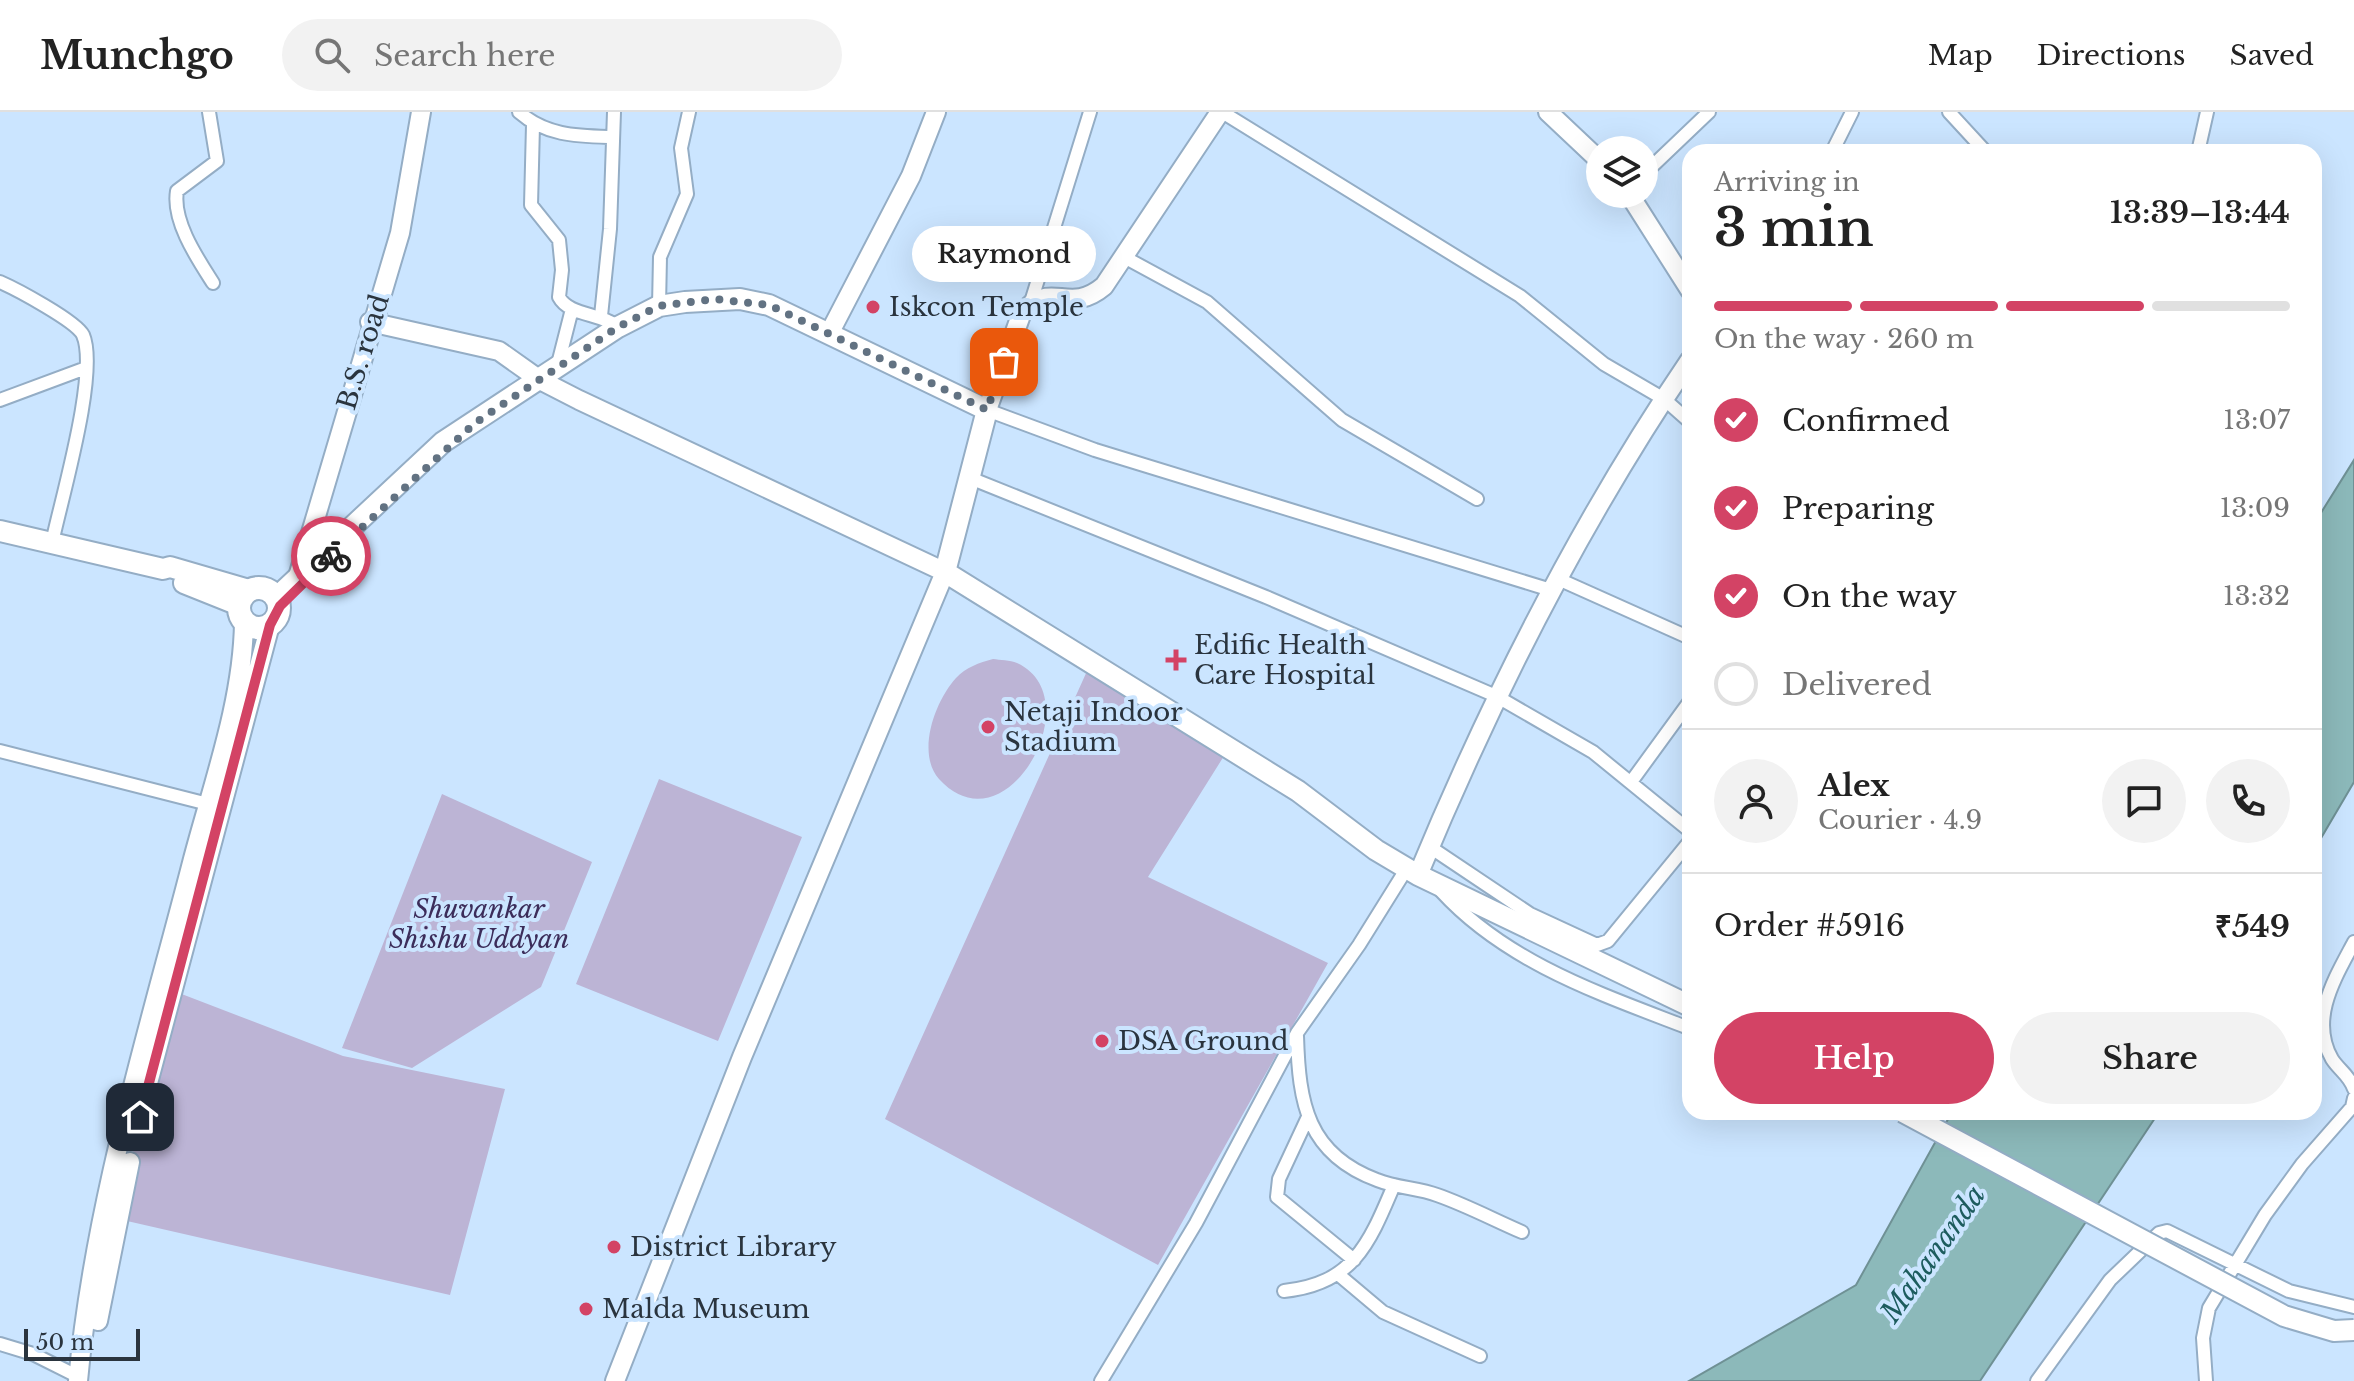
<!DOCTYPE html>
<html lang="en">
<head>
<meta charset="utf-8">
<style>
	:root { --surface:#fff; --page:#f2f2f2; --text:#222; --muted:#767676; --line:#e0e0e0; --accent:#d34365 }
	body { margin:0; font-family:"Libre Baskerville",serif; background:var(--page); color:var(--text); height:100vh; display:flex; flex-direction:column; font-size:30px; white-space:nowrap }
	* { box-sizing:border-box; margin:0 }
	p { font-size:26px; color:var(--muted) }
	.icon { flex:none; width:44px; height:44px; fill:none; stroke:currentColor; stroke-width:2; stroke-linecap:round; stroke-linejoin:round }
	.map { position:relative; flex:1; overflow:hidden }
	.details { position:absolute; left:1682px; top:32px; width:640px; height:976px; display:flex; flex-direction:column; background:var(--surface); border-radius:24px; box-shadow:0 8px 32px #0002 }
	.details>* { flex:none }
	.tools { position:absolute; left:1586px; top:24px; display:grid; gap:16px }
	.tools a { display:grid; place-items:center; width:72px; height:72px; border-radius:50%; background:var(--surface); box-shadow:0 8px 32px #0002; font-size:40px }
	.scale { position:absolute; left:24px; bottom:20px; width:116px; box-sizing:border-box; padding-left:8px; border:4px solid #2a343e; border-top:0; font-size:22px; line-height:28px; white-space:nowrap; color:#2a343e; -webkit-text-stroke:6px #cbe5ff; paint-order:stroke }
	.pin { position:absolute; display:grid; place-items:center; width:68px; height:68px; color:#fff; margin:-34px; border-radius:16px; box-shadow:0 4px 12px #0006 }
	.courier { position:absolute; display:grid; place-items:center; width:80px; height:80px; margin:-40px; border:6px solid #d34365; border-radius:50%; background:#fff; color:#222; box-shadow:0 2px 10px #0007 }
	.bubble { position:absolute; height:56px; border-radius:28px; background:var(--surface); box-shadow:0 8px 32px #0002; font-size:26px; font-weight:600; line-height:56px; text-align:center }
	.head em { font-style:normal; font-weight:600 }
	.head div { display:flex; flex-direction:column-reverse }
	.head { display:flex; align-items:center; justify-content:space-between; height:136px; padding:0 32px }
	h1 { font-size:52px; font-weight:600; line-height:60px }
	.bar { display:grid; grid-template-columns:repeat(4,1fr); gap:12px 8px; align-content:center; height:96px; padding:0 32px }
	.bar i { height:10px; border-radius:6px; background:var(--line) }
	.bar .on { background:var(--accent) }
	.bar p { grid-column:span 4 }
	.line { display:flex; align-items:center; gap:20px; padding:0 32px; border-top:2px solid var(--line) }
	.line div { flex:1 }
	.round { display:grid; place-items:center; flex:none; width:84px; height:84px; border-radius:42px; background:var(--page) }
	ol { padding:0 32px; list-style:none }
	li { display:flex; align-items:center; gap:24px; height:88px }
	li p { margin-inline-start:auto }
	li .icon { padding:8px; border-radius:50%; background:var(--accent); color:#fff; stroke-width:4 }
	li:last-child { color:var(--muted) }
	li i { width:44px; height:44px; border:4px solid var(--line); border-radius:50% }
	.action { display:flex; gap:16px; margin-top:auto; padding:16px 32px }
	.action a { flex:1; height:92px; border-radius:48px; background:var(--accent); color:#fff; font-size:32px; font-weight:600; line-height:92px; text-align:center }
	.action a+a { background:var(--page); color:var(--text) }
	header { display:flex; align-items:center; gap:48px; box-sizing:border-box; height:112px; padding:0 40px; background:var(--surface); border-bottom:2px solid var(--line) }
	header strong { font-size:38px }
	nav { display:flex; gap:44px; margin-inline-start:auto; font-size:28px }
	.search { width:560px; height:72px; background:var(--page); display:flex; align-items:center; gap:20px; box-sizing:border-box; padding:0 28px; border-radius:44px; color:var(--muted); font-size:30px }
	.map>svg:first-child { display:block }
	.green { fill:#bcb4d5 }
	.water { fill:#8cb9ba; stroke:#6f9195; stroke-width:2 }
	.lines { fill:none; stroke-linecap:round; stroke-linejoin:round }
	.street-casing { stroke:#94adc5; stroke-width:16 }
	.secondary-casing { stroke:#94adc5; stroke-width:22 }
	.primary-casing { stroke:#94adc5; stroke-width:24 }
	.highway-casing { stroke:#94adc5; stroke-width:26 }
	.street { stroke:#fff; stroke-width:12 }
	.secondary { stroke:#fff; stroke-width:18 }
	.primary { stroke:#fff; stroke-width:20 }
	.highway { stroke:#fff; stroke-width:22 }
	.primary-bridge-casing { stroke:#94adc5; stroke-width:24; stroke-linecap:butt }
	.primary-bridge { stroke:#fff; stroke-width:20 }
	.done { stroke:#627282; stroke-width:8; stroke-dasharray:0 14.4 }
	.route { stroke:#d34365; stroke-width:10 }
	.poi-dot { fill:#d34365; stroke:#cbe5ff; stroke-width:3 }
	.labels { text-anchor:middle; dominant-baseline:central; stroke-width:8; stroke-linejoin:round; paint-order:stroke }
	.poi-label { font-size:26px; fill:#2a343e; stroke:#cbe5ff; text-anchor:start }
	.street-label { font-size:26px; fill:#2a343e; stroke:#cbe5ff }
	.park-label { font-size:26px; font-style:italic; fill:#3c2d5a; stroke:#cbe5ff }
	.water-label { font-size:28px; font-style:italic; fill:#1d5c5e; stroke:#cbe5ff }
</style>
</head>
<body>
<header>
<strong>Munchgo</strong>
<div class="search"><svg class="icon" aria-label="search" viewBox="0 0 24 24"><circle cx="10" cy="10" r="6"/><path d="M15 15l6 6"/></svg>Search here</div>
<nav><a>Map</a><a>Directions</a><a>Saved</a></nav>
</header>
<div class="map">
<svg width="2354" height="1269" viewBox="0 0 2354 1269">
	<rect width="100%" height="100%" fill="#cbe5ff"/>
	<path class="green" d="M 993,547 C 1000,548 1010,548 1017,551 C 1092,585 1006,741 939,667 C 916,641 935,589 956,566 C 966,555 979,551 993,547 Z
		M 1092,548 L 1229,636 L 1148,765 L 1328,851 L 1158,1153 L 885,1007 Z
		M 659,667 L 802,725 L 718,929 L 576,872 Z
		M 442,682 L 592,750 L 541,875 L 412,956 L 342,936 Z
		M 179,881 L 343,944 L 505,977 L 450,1183 L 114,1106 Z"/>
	<path class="water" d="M 2354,348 L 2354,670 L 2314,738 L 2314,412 Z
		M 1952,1000 L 2159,1000 L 1980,1269 L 1689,1269 L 1856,1173 Z"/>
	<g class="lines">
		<g class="street-casing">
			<path id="street" d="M 209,0 L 217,49 L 177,79 C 172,109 197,146 213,171
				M 519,0 C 546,24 578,24 612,25
				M 1222,0 L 1520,184 L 1604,252 L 1664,287 L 1690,310
				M 1949,0 L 1984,38
				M 533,13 L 531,93 L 559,128 L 562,158 L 559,185 C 569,204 601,201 618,215
				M 1832,40 L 1852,0
				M 2198,40 L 2207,0
				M 1644,62 L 1709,0
				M 1124,145 L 1207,190 L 1342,308 L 1477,387
				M 0,170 C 16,177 76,209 83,223 C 99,260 61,388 52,431
				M 1031,190 L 1090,0
				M 659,194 L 660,145 L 687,82 L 681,36 L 689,0
				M 601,204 L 610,117 L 614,0
				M 558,252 L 572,197
				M 0,288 L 86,256
				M 987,298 L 1095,338 L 1551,478
				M 970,366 L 1266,485 L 1496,584 L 1593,640 L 1690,719
				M 1556,466 L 1690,526
				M 0,639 L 208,692
				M 1631,670 L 1690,589
				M 1430,735 L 1530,802 L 1597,833 L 1608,829 L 1690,729
				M 1441,779 C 1506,850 1598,881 1686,915
				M 2354,830 C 2335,866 2309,907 2332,947 C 2339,958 2350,964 2354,977
				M 1297,924 C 1299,991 1307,1042 1377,1068 C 1397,1076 1418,1076 1437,1083 C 1466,1093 1494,1108 1522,1120
				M 1307,1007 L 1279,1067 L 1277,1085 L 1354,1148
				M 1339,1163 L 1383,1200 L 1480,1244
				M 1284,1179 C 1353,1172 1369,1132 1394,1073
				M 0,1232 L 33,1242 L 79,1265
				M 1101,1269 L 1196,1111 L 1297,921 L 1359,833 L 1407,756
				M 2037,1269 L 2110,1168 L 2159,1121 L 2167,1119 L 2289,1179 L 2354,1195
				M 2206,1269 L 2203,1226 L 2209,1196 L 2265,1103 L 2302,1052 L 2352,995 L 2354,986"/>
		</g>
		<g class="secondary-casing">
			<path id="secondary" d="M 1548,0 L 1600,49
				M 1629,82 L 1690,178
				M 370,210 L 499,239 L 540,268 L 579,288 L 945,460 L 742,945 L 615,1269
				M 830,220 L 911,64 L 936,0
				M 987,298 L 1021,203 C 1050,165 1067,205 1104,174 L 1220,0
				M 297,468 L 400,121 L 421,0
				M 1418,763 C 1493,582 1580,410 1690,248
				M 143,990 L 270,513
				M 98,1209 L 130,1050
				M 78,1269 C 94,1092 149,918 193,747 C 213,671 243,589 244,510"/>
		</g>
		<g class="primary-casing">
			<path id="primary" d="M 0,419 L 163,457 L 170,455 L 249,478
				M 184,471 L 239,493
				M 277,485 L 443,330 L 618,215 L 659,194 L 685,190 L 740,187 L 769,193 L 987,298 L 945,460 L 1298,679 L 1376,738 L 1418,763 L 1690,894"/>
		</g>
		<g class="highway-casing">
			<path id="highway" d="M239 496a20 20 0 1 1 40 0a20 20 0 1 1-40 0Z"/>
		</g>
		<use href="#street" class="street"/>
		<use href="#secondary" class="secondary"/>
		<use href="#primary" class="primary"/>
		<use href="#highway" class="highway"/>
		<g class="primary-bridge-casing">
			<path id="primary-bridge" d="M 1903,1000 L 2284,1204 L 2334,1219 L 2354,1218"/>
		</g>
		<use href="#primary-bridge" class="primary-bridge"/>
	</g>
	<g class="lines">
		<path class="done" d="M 331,444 L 475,311 L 618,215 L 659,194 L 714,187 L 769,193 L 987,298 L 1004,250"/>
		<path class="route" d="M 140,1005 L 270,513 L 280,494 L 331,444"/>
	</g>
	<g class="poi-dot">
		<circle cx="873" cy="195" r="8"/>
		<path d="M1172 536h8v8h8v8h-8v8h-8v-8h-8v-8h8z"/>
		<circle cx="988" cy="615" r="8"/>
		<circle cx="1102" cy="929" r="8"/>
		<circle cx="614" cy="1135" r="8"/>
		<circle cx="586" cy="1197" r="8"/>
	</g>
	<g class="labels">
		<g class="poi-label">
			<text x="889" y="195">Iskcon Temple</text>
			<text x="1194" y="533">Edific Health<tspan x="1194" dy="30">Care Hospital</tspan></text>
			<text x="1004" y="600">Netaji Indoor<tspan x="1004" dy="30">Stadium</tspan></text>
			<text x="1118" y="929">DSA Ground</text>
			<text x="630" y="1135">District Library</text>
			<text x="602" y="1197">Malda Museum</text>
		</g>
		<g class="street-label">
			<text transform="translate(363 240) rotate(-73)">B.S. road</text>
		</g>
		<g class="park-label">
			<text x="479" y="797">Shuvankar<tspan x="479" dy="30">Shishu Uddyan</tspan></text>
		</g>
		<g class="water-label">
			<text transform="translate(1933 1142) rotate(-55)">Mahananda</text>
		</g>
	</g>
</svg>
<div class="tools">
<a><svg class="icon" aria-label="layers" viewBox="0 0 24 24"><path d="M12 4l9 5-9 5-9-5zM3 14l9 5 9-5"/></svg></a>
</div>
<div class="scale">50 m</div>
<div class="pin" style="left:1004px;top:250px;background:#ea580c"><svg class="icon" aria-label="bag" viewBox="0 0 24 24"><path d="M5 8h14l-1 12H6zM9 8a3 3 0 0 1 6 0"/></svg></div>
<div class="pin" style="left:140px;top:1005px;background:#1f2937"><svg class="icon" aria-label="home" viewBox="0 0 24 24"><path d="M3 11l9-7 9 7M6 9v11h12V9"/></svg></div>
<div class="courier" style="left:331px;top:444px"><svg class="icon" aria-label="bike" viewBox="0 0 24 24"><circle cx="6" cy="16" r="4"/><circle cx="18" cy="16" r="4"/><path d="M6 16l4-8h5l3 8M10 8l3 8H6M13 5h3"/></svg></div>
<div class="bubble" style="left:912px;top:114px;width:184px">Raymond</div>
<section class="details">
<div class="head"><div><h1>3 min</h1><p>Arriving in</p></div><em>13:39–13:44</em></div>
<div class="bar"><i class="on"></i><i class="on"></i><i class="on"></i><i></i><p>On the way · 260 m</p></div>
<ol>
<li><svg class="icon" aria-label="check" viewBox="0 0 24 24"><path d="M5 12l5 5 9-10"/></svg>Confirmed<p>13:07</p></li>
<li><svg class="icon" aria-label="check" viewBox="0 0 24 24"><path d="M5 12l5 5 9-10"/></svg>Preparing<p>13:09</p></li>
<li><svg class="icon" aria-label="check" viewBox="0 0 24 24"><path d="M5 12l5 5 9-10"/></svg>On the way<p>13:32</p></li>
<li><i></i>Delivered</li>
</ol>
<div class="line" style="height:144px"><a class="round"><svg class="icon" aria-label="person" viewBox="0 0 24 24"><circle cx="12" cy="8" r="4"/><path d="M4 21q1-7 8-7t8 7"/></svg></a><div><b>Alex</b><p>Courier · 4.9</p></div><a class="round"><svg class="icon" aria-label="chat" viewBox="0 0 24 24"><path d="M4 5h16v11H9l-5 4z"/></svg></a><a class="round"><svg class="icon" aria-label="phone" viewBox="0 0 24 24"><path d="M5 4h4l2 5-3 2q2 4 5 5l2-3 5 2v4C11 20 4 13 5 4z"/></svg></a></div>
<div class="line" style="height:104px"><div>Order #5916</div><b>₹549</b></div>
<div class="action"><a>Help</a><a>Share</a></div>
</section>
</div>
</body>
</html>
